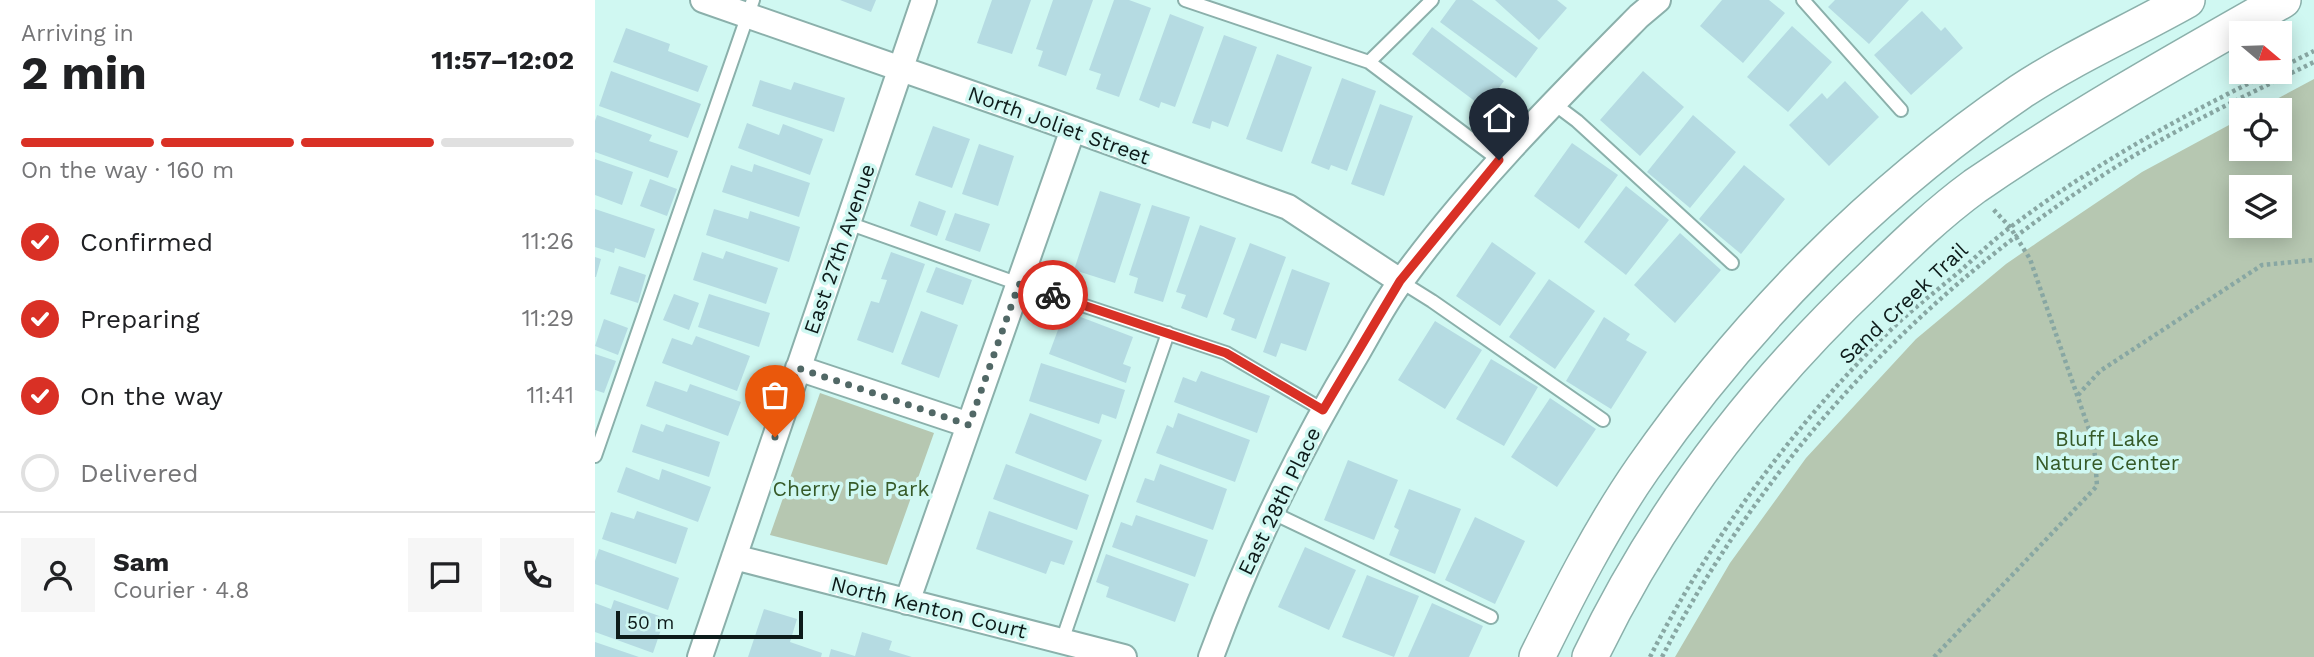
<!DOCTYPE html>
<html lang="en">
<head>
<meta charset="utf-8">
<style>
	:root { --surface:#fff; --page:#f6f6f6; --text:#202124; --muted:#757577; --line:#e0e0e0; --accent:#d93025 }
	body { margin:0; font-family:"Work Sans",sans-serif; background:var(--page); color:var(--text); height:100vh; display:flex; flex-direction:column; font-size:26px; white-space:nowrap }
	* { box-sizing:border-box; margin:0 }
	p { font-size:23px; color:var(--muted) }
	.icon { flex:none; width:38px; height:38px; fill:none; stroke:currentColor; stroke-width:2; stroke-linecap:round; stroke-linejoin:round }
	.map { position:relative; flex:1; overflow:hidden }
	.details { display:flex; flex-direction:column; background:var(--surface); width:595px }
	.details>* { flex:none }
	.needle { width:46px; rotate:109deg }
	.controls { position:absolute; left:1634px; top:21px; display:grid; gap:14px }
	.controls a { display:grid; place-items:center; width:63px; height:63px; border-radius:0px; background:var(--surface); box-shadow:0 4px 18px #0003; font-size:35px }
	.scale { position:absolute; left:21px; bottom:18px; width:187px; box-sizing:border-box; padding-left:7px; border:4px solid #0d1b1a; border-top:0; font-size:19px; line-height:24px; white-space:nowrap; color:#0d1b1a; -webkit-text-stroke:5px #d0f8f2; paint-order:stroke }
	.pin { position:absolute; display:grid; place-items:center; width:60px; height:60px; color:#fff; margin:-72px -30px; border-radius:50% 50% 50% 0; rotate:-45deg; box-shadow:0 0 7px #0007 }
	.pin .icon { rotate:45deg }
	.courier { position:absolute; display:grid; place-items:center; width:70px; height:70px; margin:-35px; border:5px solid #d93025; border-radius:50%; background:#fff; color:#222; box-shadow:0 2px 9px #0007 }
	.headline em { font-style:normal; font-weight:700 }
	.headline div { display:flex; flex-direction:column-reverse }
	.headline { display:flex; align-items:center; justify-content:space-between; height:119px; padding:0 21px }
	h1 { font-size:46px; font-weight:700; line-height:52px }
	.bar { display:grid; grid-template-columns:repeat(4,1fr); gap:10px 7px; align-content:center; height:84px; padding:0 21px }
	.bar i { height:9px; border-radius:5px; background:var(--line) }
	.bar .current { background:var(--accent) }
	.bar p { grid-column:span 4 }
	.line { display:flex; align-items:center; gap:18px; padding:0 21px; border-top:2px solid var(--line) }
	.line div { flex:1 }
	.round { display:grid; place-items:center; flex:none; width:74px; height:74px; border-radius:0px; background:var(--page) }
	ol { padding:0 21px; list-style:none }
	li { display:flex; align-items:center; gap:21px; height:77px }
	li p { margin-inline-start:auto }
	li .icon { padding:7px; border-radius:50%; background:var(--accent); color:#fff; stroke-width:4 }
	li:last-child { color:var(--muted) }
	li i { width:38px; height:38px; border:4px solid var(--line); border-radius:50% }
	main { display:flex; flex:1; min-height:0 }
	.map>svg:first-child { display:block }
	.green { fill:#b6c7b1; fill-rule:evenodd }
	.building { fill:#b5dbe2 }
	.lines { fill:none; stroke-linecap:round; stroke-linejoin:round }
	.service-casing { stroke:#8bb0ab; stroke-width:16 }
	.minor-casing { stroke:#8bb0ab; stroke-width:28 }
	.secondary-casing { stroke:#8bb0ab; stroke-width:38 }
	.path { stroke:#88a7a3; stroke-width:4.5; stroke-dasharray:3.5 3.5; stroke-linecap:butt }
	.service { stroke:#fff; stroke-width:12 }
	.minor { stroke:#fff; stroke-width:24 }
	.secondary { stroke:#fff; stroke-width:35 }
	.done { stroke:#516866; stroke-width:7; stroke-dasharray:0 12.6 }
	.route { stroke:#d93025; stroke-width:9 }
	.labels { text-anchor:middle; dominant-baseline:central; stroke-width:7; stroke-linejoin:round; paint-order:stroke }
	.street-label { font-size:21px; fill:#0d1b1a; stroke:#d0f8f2 }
	.park-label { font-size:21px; fill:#365a28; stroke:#d0f8f2 }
</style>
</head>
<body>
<main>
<section class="details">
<div class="headline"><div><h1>2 min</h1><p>Arriving in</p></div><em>11:57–12:02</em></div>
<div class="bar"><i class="current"></i><i class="current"></i><i class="current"></i><i></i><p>On the way · 160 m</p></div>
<ol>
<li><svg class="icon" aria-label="check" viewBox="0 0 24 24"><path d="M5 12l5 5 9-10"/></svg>Confirmed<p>11:26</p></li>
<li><svg class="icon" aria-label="check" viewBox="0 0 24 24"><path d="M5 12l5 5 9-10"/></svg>Preparing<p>11:29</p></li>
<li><svg class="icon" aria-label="check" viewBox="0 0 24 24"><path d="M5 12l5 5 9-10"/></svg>On the way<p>11:41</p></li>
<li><i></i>Delivered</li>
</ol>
<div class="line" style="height:126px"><a class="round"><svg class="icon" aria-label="person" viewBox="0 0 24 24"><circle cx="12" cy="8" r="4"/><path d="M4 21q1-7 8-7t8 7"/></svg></a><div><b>Sam</b><p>Courier · 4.8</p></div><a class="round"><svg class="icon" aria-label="chat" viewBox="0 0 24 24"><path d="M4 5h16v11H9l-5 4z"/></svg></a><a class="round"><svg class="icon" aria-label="phone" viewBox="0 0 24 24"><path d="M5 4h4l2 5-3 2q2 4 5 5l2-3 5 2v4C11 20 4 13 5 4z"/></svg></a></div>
</section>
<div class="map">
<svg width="1719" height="657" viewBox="0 0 1719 657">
	<rect width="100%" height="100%" fill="#d0f8f2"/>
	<path class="green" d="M 1719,79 L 1719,657 L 1080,657 L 1135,563 L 1211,458 L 1321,339 L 1411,264 L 1443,242 L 1547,172 L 1647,118 L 1647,149 L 1685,149 L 1685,110 L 1661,110 ZM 1685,187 L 1685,226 L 1647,226 L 1647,187 Z
		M 225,393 L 339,433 L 292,565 L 175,535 Z"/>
	<path class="building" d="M 245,0 L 281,0 L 276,12 Z
		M 397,0 L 436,0 L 417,54 L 382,43 Z
		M 458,0 L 498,0 L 471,76 L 443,66 L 448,51 L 441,49 Z
		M 519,0 L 534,0 L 556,8 L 524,97 L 501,89 L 506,74 L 494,70 Z
		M 861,0 L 877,0 L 943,48 L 921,78 L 845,22 Z
		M 900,0 L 962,0 L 972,8 L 944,40 Z
		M 1127,0 L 1174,0 L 1190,13 L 1148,63 L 1105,26 Z
		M 1240,0 L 1314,0 L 1274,44 L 1233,7 Z
		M 1327,11 L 1346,31 L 1350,27 L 1368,48 L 1316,95 L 1279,55 Z
		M 575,14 L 609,27 L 580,107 L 566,102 L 564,108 L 544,100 Z
		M 1197,26 L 1237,62 L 1193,112 L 1152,77 Z
		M 837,27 L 909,81 L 889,108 L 817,54 Z
		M 31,28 L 75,44 L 73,51 L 113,66 L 103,92 L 18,62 Z
		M 629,35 L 662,47 L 633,127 L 617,121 L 615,129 L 597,123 Z
		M 682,54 L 717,67 L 687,152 L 651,139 Z
		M 16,71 L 106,104 L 93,138 L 4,106 Z
		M 1048,71 L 1089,107 L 1045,156 L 1005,120 Z
		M 747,78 L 781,91 L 752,171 L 736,165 L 734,170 L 716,163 Z
		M 165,80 L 196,90 L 199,82 L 250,98 L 239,132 L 157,106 Z
		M 1250,81 L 1284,117 L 1234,166 L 1194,125 L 1227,93 L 1232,99 Z
		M 785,104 L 818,116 L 789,196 L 756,184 Z
		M 2,115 L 57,135 L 54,141 L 83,151 L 73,178 L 0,152 L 0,121 Z
		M 1098,115 L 1141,152 L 1095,208 L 1052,172 Z
		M 152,123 L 184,135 L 188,124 L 228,139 L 215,175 L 143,148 Z
		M 338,126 L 375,139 L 357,188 L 320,175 Z
		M 977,143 L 1023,175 L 984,229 L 939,196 Z
		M 384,144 L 419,156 L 403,206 L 367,194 Z
		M 0,159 L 38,172 L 27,205 L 0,195 Z
		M 159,164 L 215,183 L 204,217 L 127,192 L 136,165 L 157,172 Z
		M 1149,165 L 1190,199 L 1146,254 L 1104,219 Z
		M 55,179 L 82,189 L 72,216 L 45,206 Z
		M 1031,186 L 1074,220 L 1031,275 L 989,242 Z
		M 505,191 L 546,204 L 520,283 L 479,270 Z
		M 324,201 L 351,211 L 342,236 L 315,226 Z
		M 557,205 L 595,217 L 568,302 L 539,293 L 543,278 L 534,275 Z
		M 0,209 L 60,229 L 50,258 L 20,248 L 19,253 L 0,247 Z
		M 119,209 L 153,219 L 155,211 L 205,227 L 194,262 L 111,235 Z
		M 360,213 L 395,224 L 385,252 L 350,240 Z
		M 605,225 L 641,238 L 612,318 L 586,308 L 591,295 L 581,292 Z
		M 1085,233 L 1126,270 L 1080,323 L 1039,285 Z
		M 897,242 L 941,273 L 905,326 L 861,296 Z
		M 655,243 L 691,257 L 661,339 L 636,330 L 640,319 L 628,314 Z
		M 131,251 L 183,268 L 171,304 L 98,280 L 107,252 L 128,259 Z
		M 296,252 L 330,264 L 298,353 L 262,340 L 276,301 L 284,303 L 292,280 L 286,279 Z
		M 0,257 L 6,259 L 1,277 L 0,277 Z
		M 24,266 L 51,275 L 43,303 L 15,294 Z
		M 341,267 L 377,280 L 368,305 L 331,292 Z
		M 697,269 L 735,283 L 711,351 L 686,343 L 681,357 L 668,352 Z
		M 954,279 L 1000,311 L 960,369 L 914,337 Z
		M 79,294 L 104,303 L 94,330 L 68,320 Z
		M 114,294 L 175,313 L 164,347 L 103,327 Z
		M 326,311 L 363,325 L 344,378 L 306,364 Z
		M 470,311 L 538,337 L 528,364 L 536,367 L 531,383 L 454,354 Z
		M 1009,317 L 1035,334 L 1031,340 L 1052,352 L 1016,409 L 971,381 Z
		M 9,319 L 33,328 L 23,355 L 0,346 Z
		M 840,321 L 887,350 L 850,409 L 803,380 Z
		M 101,336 L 155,356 L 142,391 L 67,363 L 77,338 L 97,345 Z
		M 0,354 L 21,361 L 9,393 L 0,390 Z
		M 896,359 L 943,387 L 909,446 L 861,419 Z
		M 446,363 L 530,390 L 521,419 L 507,414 L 504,424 L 434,401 Z
		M 606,371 L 675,396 L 662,433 L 579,402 L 588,377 L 601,382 Z
		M 60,381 L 92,392 L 95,384 L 146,402 L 133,436 L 51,406 Z
		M 955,398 L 1001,429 L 962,487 L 916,457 Z
		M 435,413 L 507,440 L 491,481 L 420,453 Z
		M 583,413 L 655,440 L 640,482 L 561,453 L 572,425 L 578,428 Z
		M 46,424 L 68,432 L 71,424 L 125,442 L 114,477 L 37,452 Z
		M 753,460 L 803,480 L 779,540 L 729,520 Z
		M 411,464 L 494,495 L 482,530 L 398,499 Z
		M 565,464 L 632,489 L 618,530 L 541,502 L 550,478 L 559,481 Z
		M 31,467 L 64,480 L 67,469 L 116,487 L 103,522 L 22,492 Z
		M 814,489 L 866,509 L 840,574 L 794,555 L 804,530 L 799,527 Z
		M 42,511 L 93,528 L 81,564 L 7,539 L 16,512 L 39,519 Z
		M 394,511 L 478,541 L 469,565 L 456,561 L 451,574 L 381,549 Z
		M 541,515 L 613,540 L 600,577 L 517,547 L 526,522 L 537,526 Z
		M 880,517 L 930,541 L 900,604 L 850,580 Z
		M 710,547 L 761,570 L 734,630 L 683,607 Z
		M 4,549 L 84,578 L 73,610 L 0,584 L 0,561 Z
		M 511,554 L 594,584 L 580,622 L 511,597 L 514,587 L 501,582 Z
		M 772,575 L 824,596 L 799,657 L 747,637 Z
		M 19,600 L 70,618 L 58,653 L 0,632 L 0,603 L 16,609 Z
		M 837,603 L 888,626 L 874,657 L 813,657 Z
		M 169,609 L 202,619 L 195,642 L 227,653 L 226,657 L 153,657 Z
		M 267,632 L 297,641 L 294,650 L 317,657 L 234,657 L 236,649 L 260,656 Z
		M 0,642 L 44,657 L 0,657 Z"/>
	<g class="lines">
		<g class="service-casing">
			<path id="service" d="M 590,0 L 774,62 L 904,160
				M 1208,0 L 1306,110
				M 774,62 L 837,0
				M 958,103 L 982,121 L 1137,263
				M 253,223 L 424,284 L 631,353 L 728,410
				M 805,281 L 837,301 L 1008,420
				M 0,456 L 158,0
				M 676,512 L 896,617
				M 467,641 L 573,333"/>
		</g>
		<g class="minor-casing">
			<path id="minor" d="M 108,0 L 450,119 L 693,207 L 805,281
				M 203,368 L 374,425
				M 139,557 L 529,657
				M 312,602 L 478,129
				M 105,657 L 329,0
				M 616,657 C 655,551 704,449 763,352 C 777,328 790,302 807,280 C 877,184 961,100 1044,16 L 1063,0"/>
		</g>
		<g class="secondary-casing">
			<path id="secondary" d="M 942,657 C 974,592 1007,527 1048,468 C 1150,322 1278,192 1425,92 C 1478,57 1537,31 1592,0
				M 995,657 C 1064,513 1161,386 1277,277 C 1310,245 1343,213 1380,186 C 1479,118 1584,59 1688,0"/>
		</g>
		<path class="path" d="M 1685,68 L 1719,51
			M 1483,395 L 1505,371 L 1667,265 L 1719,260
			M 1055,657 C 1115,538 1207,414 1304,322 C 1324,304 1345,288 1365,271 C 1382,256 1399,239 1417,226 C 1498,165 1586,116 1677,72
			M 1067,657 C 1172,453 1333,284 1527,163 C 1588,125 1654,94 1719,62
			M 1339,657 L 1502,486 L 1499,444 L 1435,259 L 1415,227 L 1397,208"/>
		<use href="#service" class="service"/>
		<use href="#minor" class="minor"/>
		<use href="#secondary" class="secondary"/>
	</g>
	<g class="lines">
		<path class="done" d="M 180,437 L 203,368 L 374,425 L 424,284 L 458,295"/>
		<path class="route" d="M 458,295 L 631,353 L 728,410 L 805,281 L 904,160"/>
	</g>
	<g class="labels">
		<g class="street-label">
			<text transform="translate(464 125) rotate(20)">North Joliet Street</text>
			<text transform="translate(244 249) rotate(-71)">East 27th Avenue</text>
			<text transform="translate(1308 303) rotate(-43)">Sand Creek Trail</text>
			<text transform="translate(684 501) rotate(-64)">East 28th Place</text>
			<text transform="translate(334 607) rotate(14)">North Kenton Court</text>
		</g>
		<g class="park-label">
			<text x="1512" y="438">Bluff Lake<tspan x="1512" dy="24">Nature Center</tspan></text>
			<text x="256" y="488">Cherry Pie Park</text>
		</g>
	</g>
</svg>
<div class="controls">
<a><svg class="needle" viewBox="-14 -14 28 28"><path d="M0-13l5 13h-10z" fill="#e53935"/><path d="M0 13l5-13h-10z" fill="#757577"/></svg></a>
<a><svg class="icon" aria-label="locate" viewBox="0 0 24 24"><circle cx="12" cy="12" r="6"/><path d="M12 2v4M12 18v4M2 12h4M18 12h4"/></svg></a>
<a><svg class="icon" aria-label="layers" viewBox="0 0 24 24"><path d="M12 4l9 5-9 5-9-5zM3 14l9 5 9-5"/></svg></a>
</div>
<div class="scale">50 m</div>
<div class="pin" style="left:180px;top:437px;background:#ea580c"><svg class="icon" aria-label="bag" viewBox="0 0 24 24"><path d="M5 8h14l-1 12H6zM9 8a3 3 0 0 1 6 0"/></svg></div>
<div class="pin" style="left:904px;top:160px;background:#1f2937"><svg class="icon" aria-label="home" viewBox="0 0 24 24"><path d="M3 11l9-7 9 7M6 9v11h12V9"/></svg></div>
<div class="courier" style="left:458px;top:295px"><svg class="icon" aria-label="bike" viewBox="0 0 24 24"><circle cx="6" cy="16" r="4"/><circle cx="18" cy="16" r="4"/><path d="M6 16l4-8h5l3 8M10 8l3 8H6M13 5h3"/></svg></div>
</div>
</main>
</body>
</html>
